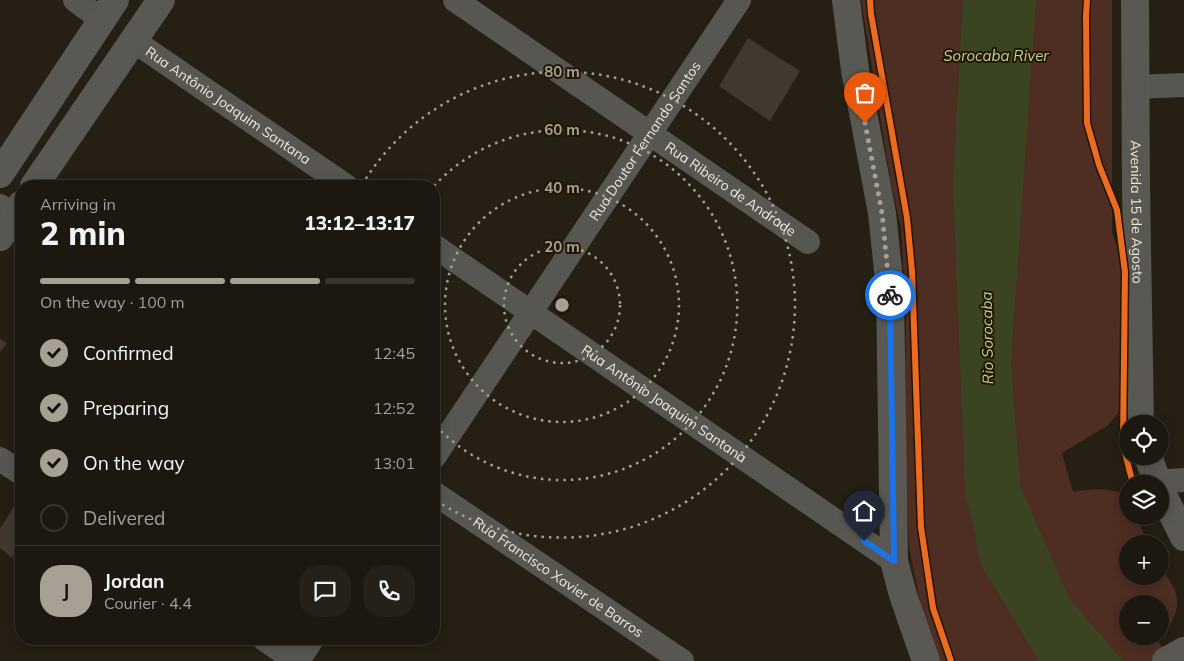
<!DOCTYPE html>
<html lang="en">
<head>
<meta charset="utf-8">
<style>
	:root { --surface:#1c170f; --page:#252018; --text:#f1f3f6; --muted:#a09f9e; --line:#3a362f; --accent:#a7a094 }
	body { margin:0; font-family:Mulish,sans-serif; background:var(--page); color:var(--text); height:100vh; display:flex; flex-direction:column; font-size:19px; white-space:nowrap }
	* { box-sizing:border-box; margin:0 }
	p { font-size:16px; color:var(--muted) }
	.icon { flex:none; width:28px; height:28px; fill:none; stroke:currentColor; stroke-width:2; stroke-linecap:round; stroke-linejoin:round }
	.map { position:relative; flex:1; overflow:hidden }
	.sheet { position:absolute; left:15px; top:180px; width:425px; height:465px; display:flex; flex-direction:column; background:var(--surface); border-radius:20px; box-shadow:0 2px 12px #0003,0 0 0 1px var(--line) }
	.sheet>* { flex:none }
	.tools { position:absolute; left:1119px; top:415px; display:grid; gap:10px }
	.tools a { display:grid; place-items:center; width:50px; height:50px; border-radius:50%; background:var(--surface); box-shadow:0 2px 12px #0003,0 0 0 1px var(--line); font-size:25px }
	.pin { position:absolute; display:grid; place-items:center; width:42px; height:42px; color:#fff; margin:-51px -21px; border-radius:50% 50% 50% 0; rotate:-45deg; box-shadow:0 0 5px #0007 }
	.pin .icon { rotate:45deg }
	.courier { position:absolute; display:grid; place-items:center; width:50px; height:50px; margin:-25px; border:4px solid #1a73e8; border-radius:50%; background:#fff; color:#222; box-shadow:0 1px 6px #0007 }
	.head em { font-style:normal; font-weight:800 }
	.head div { display:flex; flex-direction:column-reverse }
	.head { display:flex; align-items:center; justify-content:space-between; height:85px; padding:0 25px }
	h1 { font-size:32px; font-weight:800; line-height:38px }
	.bar { display:grid; grid-template-columns:repeat(4,1fr); gap:8px 5px; align-content:center; height:60px; padding:0 25px }
	.bar i { height:6px; border-radius:4px; background:var(--line) }
	.bar .current { background:var(--accent) }
	.bar p { grid-column:span 4 }
	.line { display:flex; align-items:center; gap:12px; padding:0 25px; border-top:1px solid var(--line) }
	.line div { flex:1 }
	.round { display:grid; place-items:center; flex:none; width:52px; height:52px; border-radius:20px; background:var(--page) }
	ol { padding:0 25px; list-style:none }
	li { display:flex; align-items:center; gap:15px; height:55px }
	li p { margin-inline-start:auto }
	li .icon { padding:5px; border-radius:50%; background:var(--accent); color:#111; stroke-width:4 }
	li:last-child { color:var(--muted) }
	li i { width:28px; height:28px; border:2px solid var(--line); border-radius:50% }
	.map>svg:first-child { display:block }
	.green { fill:#4e2d22 }
	.water { fill:#3b4422 }
	.building { fill:#41392f }
	.lines { fill:none; stroke-linecap:round; stroke-linejoin:round }
	.minor { stroke:#575651; stroke-width:24 }
	.secondary { stroke:#595853; stroke-width:28 }
	.cycleway-casing { stroke:#221704; stroke-width:9 }
	.cycleway { stroke:#ed6a23; stroke-width:6 }
	.done { stroke:#a7a094; stroke-width:5; stroke-dasharray:0 9 }
	.route { stroke:#1a73e8; stroke-width:6 }
	.ring { fill:none; stroke:#a7a094; stroke-width:2.5; stroke-dasharray:2.5 5 }
	.labels { text-anchor:middle; dominant-baseline:central; stroke-width:4; stroke-linejoin:round; paint-order:stroke }
	.street-label { font-size:14px; fill:#ede6d9; stroke:#221704 }
	.water-label { font-size:15px; font-style:italic; fill:#bfd493; stroke:#221704 }
	.centre { fill:#a7a094; stroke:#221704; stroke-width:2.5 }
	.ring-label { font-size:15px; text-anchor:middle; font-weight:bold; fill:#a7a094; stroke:#221704; stroke-width:4; stroke-linejoin:round; paint-order:stroke }
</style>
</head>
<body>
<div class="map">
<svg width="1184" height="661" viewBox="0 0 1184 661">
	<rect width="100%" height="100%" fill="#251f14"/>
	<path class="green" d="M 861,0 L 1112,0 L 1112,233 L 1128,277 L 1126,371 L 1121,410 L 1107,426 L 1062,453 L 1073,492 C 1094,488 1106,488 1127,494 L 1128,516 L 1137,516 L 1147,544 L 1128,544 L 1128,576 L 1160,576 L 1160,567 C 1165,574 1172,583 1175,591 C 1181,607 1173,627 1160,634 L 1160,604 L 1128,604 L 1128,636 L 1157,636 L 1155,638 L 1173,661 L 938,661 L 920,602 L 909,547 L 904,443 L 906,316 L 901,227 L 891,183 Z"/>
	<path class="water" d="M 963,0 L 1036,0 L 1011,361 L 1020,485 L 1069,598 L 1123,661 L 1039,661 L 982,567 L 965,491 L 953,184 Z"/>
	<path class="building" d="M 748,38 L 800,71 L 770,121 L 719,86 Z
		M 0,339 L 7,343 L 0,352 Z
		M 16,503 L 21,506 L 21,544 L 12,558 L 0,548 L 0,529 Z
		M 21,552 L 21,563 L 16,560 Z"/>
	<g class="lines">
		<g class="minor">
			<path d="M 75,0 L 101,19"/>
			<path id="s1" d="M 455,0 L 808,242"/>
			<path id="s2" d="M 134,41 L 346,186"/>
			<path d="M 1136,87 L 1184,85"/>
			<path d="M 0,206 L 21,220"/>
			<path id="s3" d="M 434,246 L 894,561"/>
			<path id="s4" d="M 434,457 L 739,0"/>
			<path d="M 0,459 L 21,473"/>
			<path d="M 1157,482 L 1184,480"/>
			<path id="s5" d="M 434,493 L 682,661"/>
			<path d="M 264,639 L 296,661"/>
			<path d="M 298,661 L 312,639"/>
		</g>
		<g class="secondary">
			<path d="M 846,0 L 855,70 L 882,213 L 890,289 L 894,561 L 903,595 L 926,661"/>
			<path id="s6" d="M 1135,0 L 1136,187 L 1140,424"/>
			<path d="M 0,174 L 115,0"/>
			<path d="M 34,186 L 161,0"/>
			<path d="M 0,237 L 21,205"/>
			<path d="M 1148,456 L 1158,484"/>
			<path d="M 1160,489 L 1184,537"/>
			<path d="M 1166,661 L 1184,651"/>
		</g>
		<g class="cycleway-casing">
			<path id="cycleway" d="M 870,0 L 871,14 L 907,218 L 912,271 L 921,527 L 933,608 L 951,661
				M 1087,0 L 1086,16 L 1087,123 L 1099,165 L 1117,210 L 1125,272 L 1123,445 L 1133,484"/>
		</g>
		<use href="#cycleway" class="cycleway"/>
	</g>
	<g class="lines">
		<path class="done" d="M 865,123 L 882,213 L 890,295"/>
		<path class="route" d="M 864,541 L 894,561 L 890,295"/>
	</g>
	<g class="ring">
		<circle cx="562" cy="305" r="58"/>
		<circle cx="562" cy="305" r="117"/>
		<path d="M434 186A175 175 0 1 1 434 424"/>
		<path d="M362 185A233 233 0 1 1 435 500"/>
	</g>
	<g class="labels">
		<g class="street-label">
			<text stroke="none"><textPath href="#s2" startOffset="114">Rua Antônio Joaquim Santana</textPath></text>
			<text stroke="none"><textPath href="#s4" startOffset="380">Rua Doutor Fernando Santos</textPath></text>
			<text stroke="none"><textPath href="#s1" startOffset="334">Rua Ribeiro de Andrade</textPath></text>
			<text stroke="none"><textPath href="#s6" startOffset="212">Avenida 15 de Agosto</textPath></text>
			<text stroke="none"><textPath href="#s3" startOffset="279">Rua Antônio Joaquim Santana</textPath></text>
			<text stroke="none"><textPath href="#s5" startOffset="150">Rua Francisco Xavier de Barros</textPath></text>
		</g>
		<g class="water-label">
			<text x="996" y="55">Sorocaba River</text>
			<text transform="translate(987 338) rotate(-91)">Rio Sorocaba</text>
		</g>
	</g>
	<circle cx="562" cy="305" r="8" class="centre"/>
	<g class="ring-label">
		<text x="562" y="77">80 m</text>
		<text x="562" y="135">60 m</text>
		<text x="562" y="193">40 m</text>
		<text x="562" y="252">20 m</text>
	</g>
</svg>
<div class="tools">
<a><svg class="icon" aria-label="locate" viewBox="0 0 24 24"><circle cx="12" cy="12" r="6"/><path d="M12 2v4M12 18v4M2 12h4M18 12h4"/></svg></a>
<a><svg class="icon" aria-label="layers" viewBox="0 0 24 24"><path d="M12 4l9 5-9 5-9-5zM3 14l9 5 9-5"/></svg></a>
<a>+</a>
<a>−</a>
</div>
<div class="pin" style="left:865px;top:123px;background:#ea580c"><svg class="icon" aria-label="bag" viewBox="0 0 24 24"><path d="M5 8h14l-1 12H6zM9 8a3 3 0 0 1 6 0"/></svg></div>
<div class="pin" style="left:864px;top:541px;background:#1f2937"><svg class="icon" aria-label="home" viewBox="0 0 24 24"><path d="M3 11l9-7 9 7M6 9v11h12V9"/></svg></div>
<div class="courier" style="left:890px;top:295px"><svg class="icon" aria-label="bike" viewBox="0 0 24 24"><circle cx="6" cy="16" r="4"/><circle cx="18" cy="16" r="4"/><path d="M6 16l4-8h5l3 8M10 8l3 8H6M13 5h3"/></svg></div>
<section class="sheet">
<div class="head"><div><h1>2 min</h1><p>Arriving in</p></div><em>13:12–13:17</em></div>
<div class="bar"><i class="current"></i><i class="current"></i><i class="current"></i><i></i><p>On the way · 100 m</p></div>
<ol>
<li><svg class="icon" aria-label="check" viewBox="0 0 24 24"><path d="M5 12l5 5 9-10"/></svg>Confirmed<p>12:45</p></li>
<li><svg class="icon" aria-label="check" viewBox="0 0 24 24"><path d="M5 12l5 5 9-10"/></svg>Preparing<p>12:52</p></li>
<li><svg class="icon" aria-label="check" viewBox="0 0 24 24"><path d="M5 12l5 5 9-10"/></svg>On the way<p>13:01</p></li>
<li><i></i>Delivered</li>
</ol>
<div class="line" style="height:90px"><b class="round" style="background:var(--accent);color:#111">J</b><div><b>Jordan</b><p>Courier · 4.4</p></div><a class="round"><svg class="icon" aria-label="chat" viewBox="0 0 24 24"><path d="M4 5h16v11H9l-5 4z"/></svg></a><a class="round"><svg class="icon" aria-label="phone" viewBox="0 0 24 24"><path d="M5 4h4l2 5-3 2q2 4 5 5l2-3 5 2v4C11 20 4 13 5 4z"/></svg></a></div>
</section>
</div>
</body>
</html>
